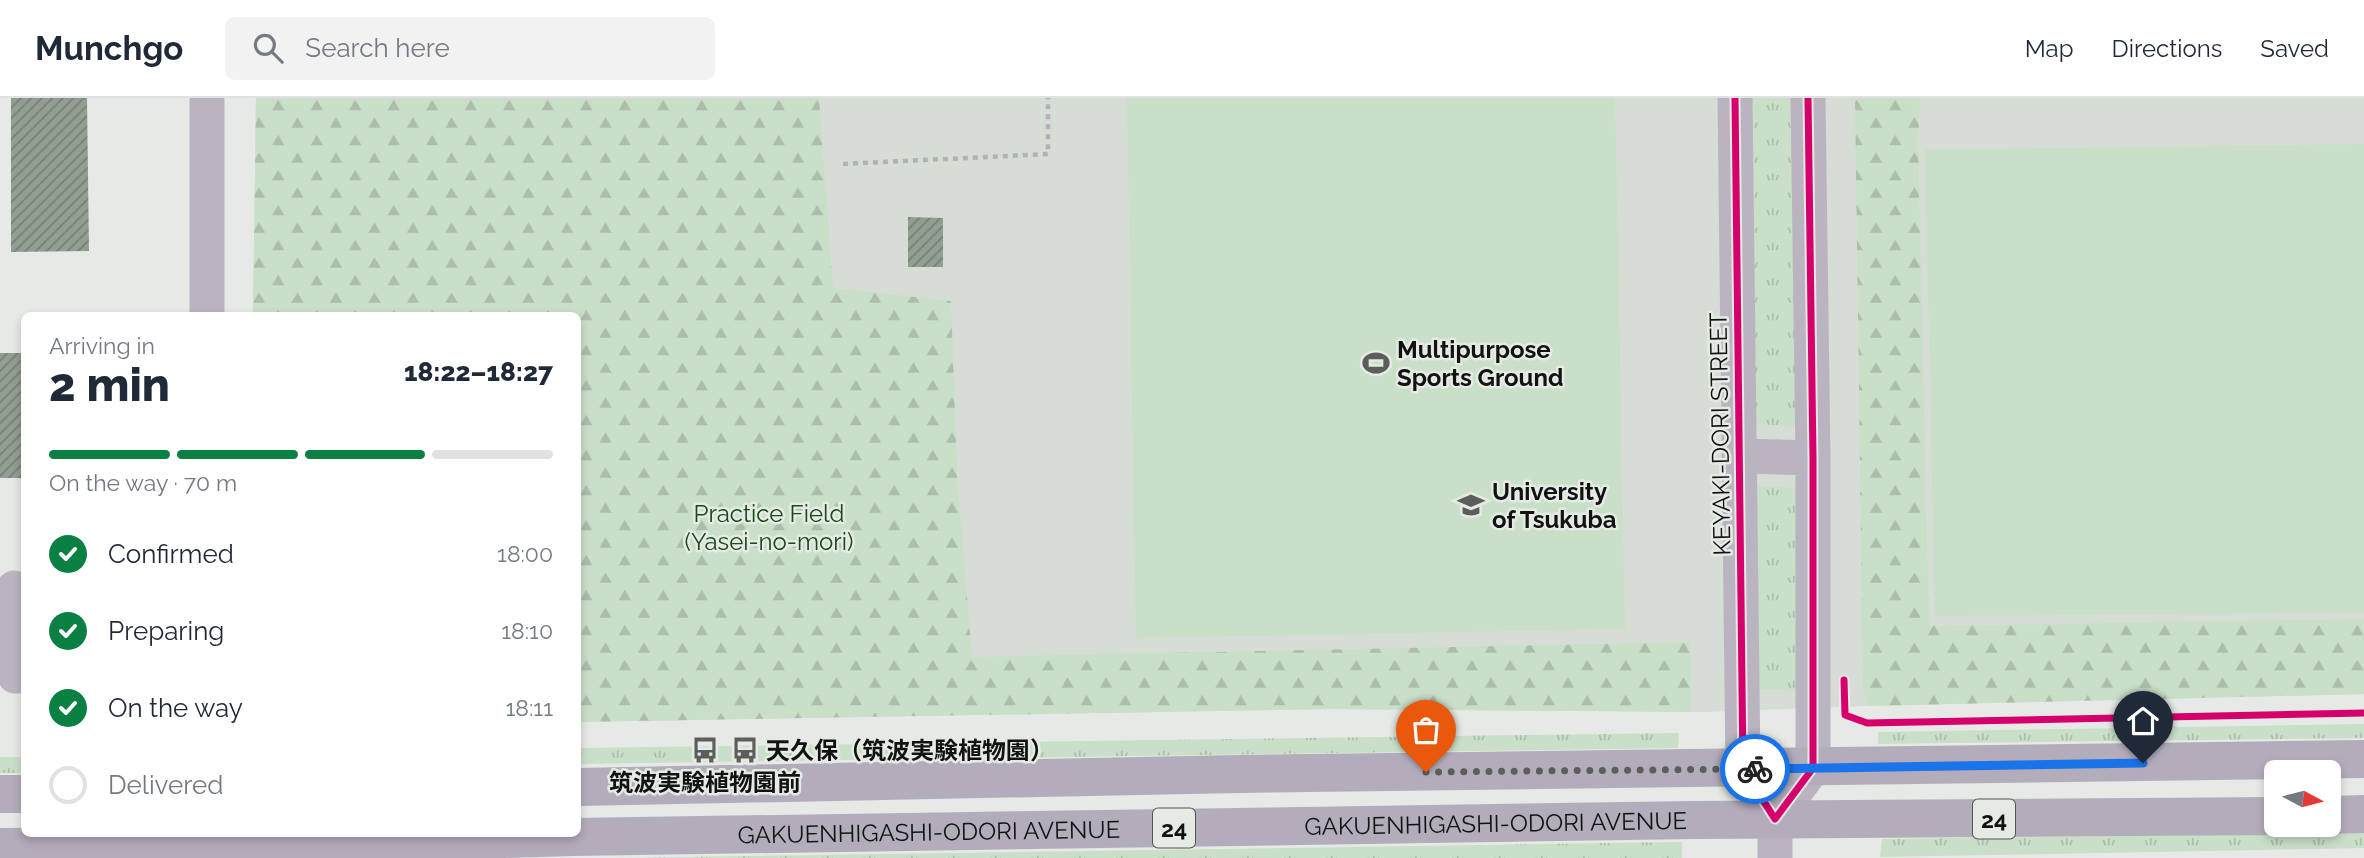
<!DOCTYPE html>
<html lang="en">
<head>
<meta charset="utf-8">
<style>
	:root { --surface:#fff; --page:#f2f2f3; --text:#1f2937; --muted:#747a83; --line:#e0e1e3; --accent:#0b8043 }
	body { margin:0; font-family:Raleway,"Noto Sans JP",sans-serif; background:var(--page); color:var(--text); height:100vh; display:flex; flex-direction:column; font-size:26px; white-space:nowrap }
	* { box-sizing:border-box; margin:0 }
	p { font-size:23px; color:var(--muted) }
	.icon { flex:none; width:38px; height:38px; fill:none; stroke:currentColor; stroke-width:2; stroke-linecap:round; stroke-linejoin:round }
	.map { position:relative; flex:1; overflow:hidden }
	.details { position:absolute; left:21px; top:214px; width:560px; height:525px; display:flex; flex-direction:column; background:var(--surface); border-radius:10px; box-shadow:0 4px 10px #0003 }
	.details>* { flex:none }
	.needle { width:46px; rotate:97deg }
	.buttons { position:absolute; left:2264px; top:662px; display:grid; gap:14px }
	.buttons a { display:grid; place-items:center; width:77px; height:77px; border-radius:10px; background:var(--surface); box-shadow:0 4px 10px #0003; font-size:35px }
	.pin { position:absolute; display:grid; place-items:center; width:60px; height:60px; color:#fff; margin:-72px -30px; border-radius:50% 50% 50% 0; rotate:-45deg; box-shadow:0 0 7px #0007 }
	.pin .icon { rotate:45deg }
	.courier { position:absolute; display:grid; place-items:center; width:70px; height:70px; margin:-35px; border:5px solid #1a73e8; border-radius:50%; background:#fff; color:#222; box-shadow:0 2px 9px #0007 }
	.headline em { font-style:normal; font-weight:800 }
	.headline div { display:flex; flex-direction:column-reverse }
	.headline { display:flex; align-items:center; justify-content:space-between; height:119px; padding:0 28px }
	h1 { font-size:46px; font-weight:800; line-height:52px }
	.bar { display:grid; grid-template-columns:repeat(4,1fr); gap:10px 7px; align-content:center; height:84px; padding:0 28px }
	.bar i { height:9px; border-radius:5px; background:var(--line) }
	.bar .on { background:var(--accent) }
	.bar p { grid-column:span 4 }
	ol { padding:0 28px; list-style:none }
	li { display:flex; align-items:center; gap:21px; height:77px }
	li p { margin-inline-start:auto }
	li .icon { padding:7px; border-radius:50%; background:var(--accent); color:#fff; stroke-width:4 }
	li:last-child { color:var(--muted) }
	li i { width:38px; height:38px; border:4px solid var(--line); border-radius:50% }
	header { display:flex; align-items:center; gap:42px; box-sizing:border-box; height:98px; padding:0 35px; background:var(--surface); border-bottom:2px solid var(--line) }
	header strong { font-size:33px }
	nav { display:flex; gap:38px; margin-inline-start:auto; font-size:24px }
	.search { width:490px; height:63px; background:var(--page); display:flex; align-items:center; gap:18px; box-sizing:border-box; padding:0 24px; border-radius:10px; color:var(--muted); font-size:26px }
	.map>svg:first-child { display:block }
	.built { fill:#d6ddd5 }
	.grass { fill:url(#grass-tufts) }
	.forest { fill:url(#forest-firs) }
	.pitch { fill:#c9dfc8 }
	.building { fill:url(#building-hatch) }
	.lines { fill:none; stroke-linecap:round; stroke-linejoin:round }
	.path { stroke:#b4b0b8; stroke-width:4.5; stroke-dasharray:5 5; stroke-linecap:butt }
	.minor { stroke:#bab4c1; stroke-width:35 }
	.major { stroke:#b3acbb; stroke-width:38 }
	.cycleway-casing { stroke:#e5eae5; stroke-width:11 }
	.cycleway { stroke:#d6006c; stroke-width:7 }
	.done { stroke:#5c5e5c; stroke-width:7; stroke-dasharray:0 12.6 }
	.route { stroke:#1a73e8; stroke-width:9 }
	.labels { text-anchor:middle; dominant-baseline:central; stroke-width:5; stroke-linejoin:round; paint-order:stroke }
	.shield { fill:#e5eae5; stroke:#515451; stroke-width:2 }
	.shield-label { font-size:23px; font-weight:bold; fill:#111311 }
	.poi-label { font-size:24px; font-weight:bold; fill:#111311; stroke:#e5eae5; text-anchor:start }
	.street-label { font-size:24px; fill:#111311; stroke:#e5eae5 }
	.park-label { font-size:24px; fill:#174b19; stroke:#e5eae5 }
</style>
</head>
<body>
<header>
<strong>Munchgo</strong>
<div class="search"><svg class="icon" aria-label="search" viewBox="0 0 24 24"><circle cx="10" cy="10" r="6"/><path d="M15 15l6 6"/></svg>Search here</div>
<nav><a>Map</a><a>Directions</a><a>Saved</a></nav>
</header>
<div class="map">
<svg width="2364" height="760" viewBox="0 0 2364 760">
	<defs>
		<pattern id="grass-tufts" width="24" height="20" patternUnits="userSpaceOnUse" patternTransform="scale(1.75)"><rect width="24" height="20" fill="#c9dfc8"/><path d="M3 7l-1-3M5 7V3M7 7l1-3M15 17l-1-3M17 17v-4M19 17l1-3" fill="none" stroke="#acbeab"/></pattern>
		<pattern id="forest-firs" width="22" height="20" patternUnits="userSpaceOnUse" patternTransform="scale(1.75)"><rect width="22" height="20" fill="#c9dfc8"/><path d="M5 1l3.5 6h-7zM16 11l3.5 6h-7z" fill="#acbeab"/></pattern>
		<pattern id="building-hatch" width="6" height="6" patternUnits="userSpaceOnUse" patternTransform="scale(1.75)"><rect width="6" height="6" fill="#939e93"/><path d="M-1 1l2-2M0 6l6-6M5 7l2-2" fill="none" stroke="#778077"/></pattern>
	</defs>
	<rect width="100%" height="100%" fill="#e6e9e6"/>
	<path class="built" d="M 256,0 L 2364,0 L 2364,596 L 1867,608 L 1705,614 L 1328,611 L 578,624 L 578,217 L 253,217 Z"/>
	<path class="grass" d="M 1750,0 L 1792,0 L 1796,328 L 1754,326 Z
		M 1756,388 L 1796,390 L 1798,592 L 1757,591 Z
		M 2364,626 L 2364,640 L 1878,646 L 1878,634 Z
		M 1679,635 L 1678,650 L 578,666 L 578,650 Z
		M 0,659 L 24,659 L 24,675 L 0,675 Z
		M 2364,735 L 2364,750 L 1880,759 L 1882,741 Z
		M 1682,744 L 1682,760 L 615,760 Z"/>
	<path class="forest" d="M 256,0 L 819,0 L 833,190 L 951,203 L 957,375 L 972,559 L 1690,544 L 1690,614 L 1328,611 L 578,624 L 578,217 L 253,217 Z
		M 1855,0 L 1920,0 L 1918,46 L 1929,528 L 2364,521 L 2364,596 L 1867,608 L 1863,588 Z"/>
	<path class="pitch" d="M 1127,0 L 1615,0 L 1625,531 L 1136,540 Z
		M 2364,46 L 2364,515 L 1935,518 L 1925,52 Z"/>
	<path class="building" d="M 11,0 L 87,0 L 89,153 L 11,154 Z
		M 908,119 L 943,120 L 943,169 L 908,169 Z
		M 0,255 L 24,255 L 24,380 L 0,380 Z"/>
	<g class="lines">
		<path class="path" d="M 843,66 L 1048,56 L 1048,0"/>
		<path class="minor" d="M 1735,0 L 1743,671 L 1775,721 L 1775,760
			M 207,217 L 207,0
			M 1740,358 L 1813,360
			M 14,490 L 15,578 L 24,578
			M 1775,721 L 1813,670 L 1813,360 L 1808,0"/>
		<g class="major">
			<path d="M 578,689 L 1239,676 L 2364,661"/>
			<path d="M 0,696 L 24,696"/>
			<path d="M 2329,717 L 2364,716"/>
			<path id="s1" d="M 0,749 L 295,747 L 573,739 L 1694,722 L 2277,718"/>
		</g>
		<g class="cycleway-casing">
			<path id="cycleway" d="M 1735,0 L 1743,671 L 1775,721 L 1813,670 L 1813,360 L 1808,0
				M 1844,582 L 1845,617 L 1867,625 L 2364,615"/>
		</g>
		<use href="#cycleway" class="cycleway"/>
	</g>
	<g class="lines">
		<path class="done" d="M 1426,674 L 1755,671"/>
		<path class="route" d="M 1755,671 L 2143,665"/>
	</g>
	<defs>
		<g id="stadium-bare" transform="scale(2.1)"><path d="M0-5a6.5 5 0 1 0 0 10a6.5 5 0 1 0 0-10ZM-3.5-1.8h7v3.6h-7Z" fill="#5c5e5c" stroke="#e5eae5" stroke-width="2.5" paint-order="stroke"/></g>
		<g id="university-bare" transform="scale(2.1)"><path d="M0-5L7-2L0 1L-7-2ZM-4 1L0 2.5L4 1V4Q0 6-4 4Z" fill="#5c5e5c" stroke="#e5eae5" stroke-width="2.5" paint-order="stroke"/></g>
		<g id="bus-bare" transform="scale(2.1)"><path d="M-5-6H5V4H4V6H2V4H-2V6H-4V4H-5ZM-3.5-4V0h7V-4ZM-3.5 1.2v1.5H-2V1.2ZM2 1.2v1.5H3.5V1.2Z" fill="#5c5e5c" stroke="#e5eae5" stroke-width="2.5" paint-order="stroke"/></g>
	</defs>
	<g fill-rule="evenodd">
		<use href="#stadium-bare" x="1376" y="265"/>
		<use href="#university-bare" x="1471" y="407"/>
		<use href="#bus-bare" x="705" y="652"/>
		<use href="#bus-bare" x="745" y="652"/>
	</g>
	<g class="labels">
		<g class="shield">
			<rect x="1973" y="701.5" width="42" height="39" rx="5"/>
			<rect x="1153" y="710.5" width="42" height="39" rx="5"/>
		</g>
		<g class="shield-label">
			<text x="1994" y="721">24</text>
			<text x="1174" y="730">24</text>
		</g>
		<g class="poi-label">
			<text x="1397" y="251">Multipurpose<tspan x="1397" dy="28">Sports Ground</tspan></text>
			<text x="1492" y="393">University<tspan x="1492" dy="28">of Tsukuba</tspan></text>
			<text x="766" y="652">天久保（筑波実験植物園）</text>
			<text x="705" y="684" text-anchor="middle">筑波実験植物園前</text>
		</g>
		<g class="street-label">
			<text transform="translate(1720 336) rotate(-91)">KEYAKI-DORI STREET</text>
			<text stroke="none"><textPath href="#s1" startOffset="1496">GAKUENHIGASHI-ODORI AVENUE</textPath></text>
			<text stroke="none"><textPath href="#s1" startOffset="929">GAKUENHIGASHI-ODORI AVENUE</textPath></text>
		</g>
		<g class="park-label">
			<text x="769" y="415">Practice Field<tspan x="769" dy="28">(Yasei-no-mori)</tspan></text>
		</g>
	</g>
</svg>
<div class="buttons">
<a><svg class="needle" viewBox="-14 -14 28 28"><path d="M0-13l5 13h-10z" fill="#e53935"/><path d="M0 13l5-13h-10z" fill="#747a83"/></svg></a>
</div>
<div class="pin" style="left:1426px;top:674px;background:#ea580c"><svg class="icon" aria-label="bag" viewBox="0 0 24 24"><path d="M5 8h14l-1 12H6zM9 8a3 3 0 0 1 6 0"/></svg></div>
<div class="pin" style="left:2143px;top:665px;background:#1f2937"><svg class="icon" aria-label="home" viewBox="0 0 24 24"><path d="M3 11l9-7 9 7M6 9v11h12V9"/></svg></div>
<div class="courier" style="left:1755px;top:671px"><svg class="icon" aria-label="bike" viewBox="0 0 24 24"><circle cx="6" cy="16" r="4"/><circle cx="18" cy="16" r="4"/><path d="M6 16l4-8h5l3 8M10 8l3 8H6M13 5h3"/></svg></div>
<section class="details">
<div class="headline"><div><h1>2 min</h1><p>Arriving in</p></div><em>18:22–18:27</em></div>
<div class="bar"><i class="on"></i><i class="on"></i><i class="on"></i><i></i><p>On the way · 70 m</p></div>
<ol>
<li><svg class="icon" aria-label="check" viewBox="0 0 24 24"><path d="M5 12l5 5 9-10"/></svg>Confirmed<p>18:00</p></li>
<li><svg class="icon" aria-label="check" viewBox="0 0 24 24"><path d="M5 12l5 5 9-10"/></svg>Preparing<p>18:10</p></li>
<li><svg class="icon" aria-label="check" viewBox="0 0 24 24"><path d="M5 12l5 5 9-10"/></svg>On the way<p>18:11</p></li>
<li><i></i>Delivered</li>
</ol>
</section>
</div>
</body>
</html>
